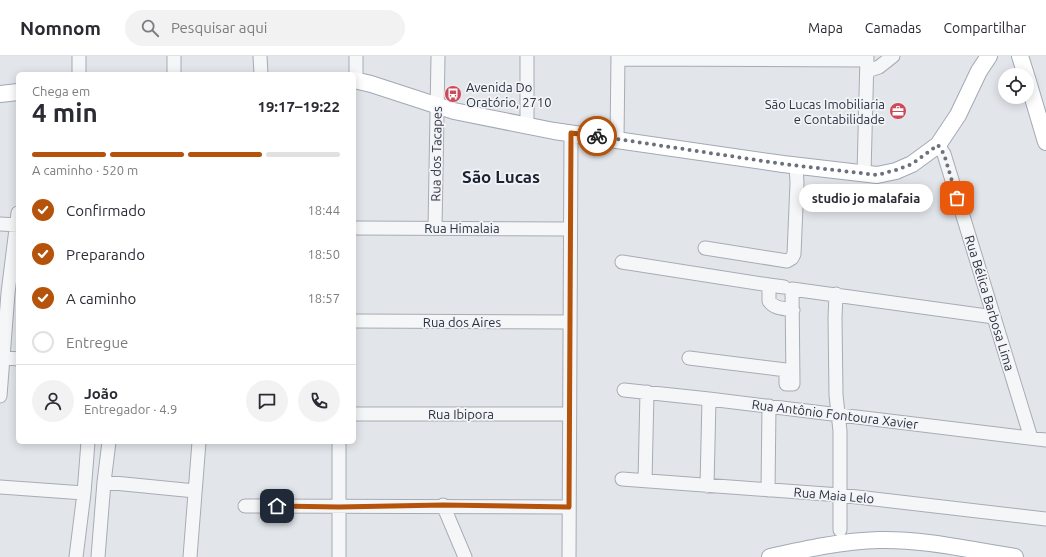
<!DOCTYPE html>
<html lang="pt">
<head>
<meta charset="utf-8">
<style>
	:root { --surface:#fff; --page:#f2f2f3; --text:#2b2b33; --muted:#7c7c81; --line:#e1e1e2; --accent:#b45309 }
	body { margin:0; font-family:Ubuntu,sans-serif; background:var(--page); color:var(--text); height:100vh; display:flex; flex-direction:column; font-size:15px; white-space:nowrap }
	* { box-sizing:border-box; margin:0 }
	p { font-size:13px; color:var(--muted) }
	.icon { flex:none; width:22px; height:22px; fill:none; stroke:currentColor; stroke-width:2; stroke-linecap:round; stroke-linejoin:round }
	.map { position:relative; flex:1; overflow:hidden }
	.panel { position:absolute; left:16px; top:16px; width:340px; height:372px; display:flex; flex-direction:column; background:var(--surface); border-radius:6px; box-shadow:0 2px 10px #0003 }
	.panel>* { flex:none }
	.fabs { position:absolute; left:998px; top:12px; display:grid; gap:8px }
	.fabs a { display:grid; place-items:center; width:36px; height:36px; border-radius:50%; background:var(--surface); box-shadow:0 2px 10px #0003; font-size:20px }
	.pin { position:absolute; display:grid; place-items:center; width:34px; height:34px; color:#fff; margin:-17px; border-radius:8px; box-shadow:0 2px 6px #0006 }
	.courier { position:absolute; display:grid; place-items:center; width:40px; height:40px; margin:-20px; border:3px solid #b45309; border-radius:50%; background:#fff; color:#222; box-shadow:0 1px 5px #0007 }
	.bubble { position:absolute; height:28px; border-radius:14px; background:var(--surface); box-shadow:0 2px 10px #0003; font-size:13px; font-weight:700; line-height:28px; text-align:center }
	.head em { font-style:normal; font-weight:700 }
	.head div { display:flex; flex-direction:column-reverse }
	.head { display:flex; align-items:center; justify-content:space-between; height:68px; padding:0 16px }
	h1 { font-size:26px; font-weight:700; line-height:30px }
	.bar { display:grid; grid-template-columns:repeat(4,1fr); gap:6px 4px; align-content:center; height:48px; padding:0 16px }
	.bar i { height:5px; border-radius:3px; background:var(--line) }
	.bar .active { background:var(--accent) }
	.bar p { grid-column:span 4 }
	.line { display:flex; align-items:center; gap:10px; padding:0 16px; border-top:1px solid var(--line) }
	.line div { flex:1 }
	.round { display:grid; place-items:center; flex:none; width:42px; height:42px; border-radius:21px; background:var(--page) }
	ol { padding:0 16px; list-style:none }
	li { display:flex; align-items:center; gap:12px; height:44px }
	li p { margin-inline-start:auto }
	li .icon { padding:4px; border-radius:50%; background:var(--accent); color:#fff; stroke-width:4 }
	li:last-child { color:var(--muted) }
	li i { width:22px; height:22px; border:2px solid var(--line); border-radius:50% }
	header { display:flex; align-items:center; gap:24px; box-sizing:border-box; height:56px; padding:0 20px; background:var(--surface); border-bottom:1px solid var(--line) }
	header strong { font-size:19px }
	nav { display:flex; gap:22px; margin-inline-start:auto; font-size:14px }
	.search { width:280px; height:36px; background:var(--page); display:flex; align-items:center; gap:10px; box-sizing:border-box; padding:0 14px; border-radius:22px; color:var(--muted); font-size:15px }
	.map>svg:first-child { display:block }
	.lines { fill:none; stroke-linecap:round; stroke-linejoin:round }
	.minor-casing { stroke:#a7acb4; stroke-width:15 }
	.major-casing { stroke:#a1a9b5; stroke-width:18 }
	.minor { stroke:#f5f6f8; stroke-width:13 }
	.major { stroke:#fff; stroke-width:16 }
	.done { stroke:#6a717c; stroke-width:4; stroke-dasharray:0 7.2 }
	.route { stroke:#b45309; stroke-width:5 }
	.labels { text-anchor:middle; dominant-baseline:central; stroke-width:3.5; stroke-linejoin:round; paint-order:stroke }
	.poi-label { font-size:13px; fill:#2a3241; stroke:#f2f4f7; text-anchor:start }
	.street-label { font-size:13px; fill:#2a3241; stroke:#f2f4f7 }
	.district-label { font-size:17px; font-weight:bold; fill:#1c2332; stroke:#f2f4f7 }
</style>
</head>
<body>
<header>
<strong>Nomnom</strong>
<div class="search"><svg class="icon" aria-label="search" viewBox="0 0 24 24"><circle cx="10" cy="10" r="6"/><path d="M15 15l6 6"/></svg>Pesquisar aqui</div>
<nav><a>Mapa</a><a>Camadas</a><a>Compartilhar</a></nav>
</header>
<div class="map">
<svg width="1046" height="501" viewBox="0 0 1046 501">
	<rect width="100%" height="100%" fill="#e2e5ea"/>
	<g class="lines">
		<g class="minor-casing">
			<path id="minor" d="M 79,0 L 79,18
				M 174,0 L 174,18
				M 260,0 L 261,18
				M 356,0 L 356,24
				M 618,3 L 867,4
				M 867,15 L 879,11 L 893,0
				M 527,69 L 527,0
				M 617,83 L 618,0
				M 938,89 L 944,98 L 1031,382
				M 864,118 L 867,0
				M 0,168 L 18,169
				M 354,172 L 570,173
				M 435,172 L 438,0
				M 705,192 L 787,205 L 792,202 L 794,198 L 797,127 L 796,109
				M 622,206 L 769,229
				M 784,231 L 769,229 L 769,245 C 775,253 783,252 793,254
				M 836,238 L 835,262 L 836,339 L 840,375 L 840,474
				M 354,265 L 569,266
				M 0,301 L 18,303
				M 689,302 L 786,314 L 786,328 L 793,328 L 792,233 L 994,261
				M 624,334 L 709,343 L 1046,384
				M 0,340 L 8,237 L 18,157
				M 354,358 L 569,358
				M 339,386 L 339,501
				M 622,423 L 840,439 L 1046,463
				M 645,425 L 647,336
				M 104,426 L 195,435
				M 707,430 L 709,343
				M 0,431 L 84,437
				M 768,434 L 769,350
				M 443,449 L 465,501
				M 245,450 C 353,451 461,450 569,451
				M 76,501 L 84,437 L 88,386
				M 98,501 L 104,426 L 109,386
				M 190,501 L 199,386
				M 569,501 L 571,77"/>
		</g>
		<g class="major-casing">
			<path id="major" d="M 1020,0 L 1026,19
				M 1027,22 L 1046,86
				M 354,24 L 371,28 L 454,55 L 554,75 L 783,108 L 877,119 L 896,115 L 912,108 L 938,89 L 958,59 L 979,15 L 989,0
				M 0,38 L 18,36
				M 770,501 C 806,493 842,485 879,484 C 924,483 970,494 1015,501"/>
		</g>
		<use href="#minor" class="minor"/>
		<use href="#major" class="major"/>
	</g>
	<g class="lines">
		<path class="done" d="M 597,80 L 783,108 L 877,119 L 896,114 L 912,108 L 938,89 L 944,98 L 957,142"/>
		<path class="route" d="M 277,450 L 339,451 L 443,449 L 569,451 L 571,77 L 597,80"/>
	</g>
	<defs>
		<g id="bus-disc" transform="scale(0.9)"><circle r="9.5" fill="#cb4b5a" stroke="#f2f4f7"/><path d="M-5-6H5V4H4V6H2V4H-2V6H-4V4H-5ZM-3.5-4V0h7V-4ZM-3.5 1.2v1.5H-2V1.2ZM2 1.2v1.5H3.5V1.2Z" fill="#fff"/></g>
		<g id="office-disc" transform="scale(0.9)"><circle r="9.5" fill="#cb4b5a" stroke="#f2f4f7"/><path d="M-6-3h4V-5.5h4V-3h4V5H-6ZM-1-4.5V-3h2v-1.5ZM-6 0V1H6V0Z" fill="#fff"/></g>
	</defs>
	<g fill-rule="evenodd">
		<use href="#bus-disc" x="453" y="38"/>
		<use href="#office-disc" x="898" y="55"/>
	</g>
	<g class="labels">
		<g class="poi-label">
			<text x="466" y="31">Avenida Do<tspan x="466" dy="15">Oratório, 2710</tspan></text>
			<text x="885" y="48" text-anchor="end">São Lucas Imobiliaria<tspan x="885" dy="15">e Contabilidade</tspan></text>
		</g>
		<g class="street-label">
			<text transform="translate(436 98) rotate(-89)">Rua dos Tacapes</text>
			<text x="462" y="172">Rua Himalaia</text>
			<text transform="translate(990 247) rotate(73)">Rua Bélica Barbosa Lima</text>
			<text x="462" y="266">Rua dos Aires</text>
			<text x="461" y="358">Rua Ibipora</text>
			<text transform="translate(835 358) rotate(7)">Rua Antônio Fontoura Xavier</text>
			<text transform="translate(834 439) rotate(5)">Rua Maia Lelo</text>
		</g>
		<g class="district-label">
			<text x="501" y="120">São Lucas</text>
		</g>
	</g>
</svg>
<div class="fabs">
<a><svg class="icon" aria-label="locate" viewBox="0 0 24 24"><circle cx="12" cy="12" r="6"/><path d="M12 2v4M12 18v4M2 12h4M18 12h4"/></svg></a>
</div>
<div class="pin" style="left:957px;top:142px;background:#ea580c"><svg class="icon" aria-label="bag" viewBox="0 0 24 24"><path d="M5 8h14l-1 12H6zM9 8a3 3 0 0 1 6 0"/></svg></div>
<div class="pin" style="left:277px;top:450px;background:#1f2937"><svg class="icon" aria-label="home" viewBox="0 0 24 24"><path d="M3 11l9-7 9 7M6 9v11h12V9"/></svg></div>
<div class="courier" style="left:597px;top:80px"><svg class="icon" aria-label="bike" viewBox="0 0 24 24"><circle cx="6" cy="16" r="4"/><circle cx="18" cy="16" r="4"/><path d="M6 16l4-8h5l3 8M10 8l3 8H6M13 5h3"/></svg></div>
<div class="bubble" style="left:799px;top:128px;width:134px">studio jo malafaia</div>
<section class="panel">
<div class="head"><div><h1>4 min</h1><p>Chega em</p></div><em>19:17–19:22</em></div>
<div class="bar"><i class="active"></i><i class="active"></i><i class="active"></i><i></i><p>A caminho · 520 m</p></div>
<ol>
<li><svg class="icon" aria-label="check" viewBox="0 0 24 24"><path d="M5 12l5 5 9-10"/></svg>Confirmado<p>18:44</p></li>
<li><svg class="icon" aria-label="check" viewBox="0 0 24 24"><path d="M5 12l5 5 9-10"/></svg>Preparando<p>18:50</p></li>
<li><svg class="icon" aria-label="check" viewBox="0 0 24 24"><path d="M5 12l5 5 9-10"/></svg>A caminho<p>18:57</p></li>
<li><i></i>Entregue</li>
</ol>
<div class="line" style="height:72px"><a class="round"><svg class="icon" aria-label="person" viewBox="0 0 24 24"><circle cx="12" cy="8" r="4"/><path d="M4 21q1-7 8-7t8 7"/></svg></a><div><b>João</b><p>Entregador · 4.9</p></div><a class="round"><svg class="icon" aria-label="chat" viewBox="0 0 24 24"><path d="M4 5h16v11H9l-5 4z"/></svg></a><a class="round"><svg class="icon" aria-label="phone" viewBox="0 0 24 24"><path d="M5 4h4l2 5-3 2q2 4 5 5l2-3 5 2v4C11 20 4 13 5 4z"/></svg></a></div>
</section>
</div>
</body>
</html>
